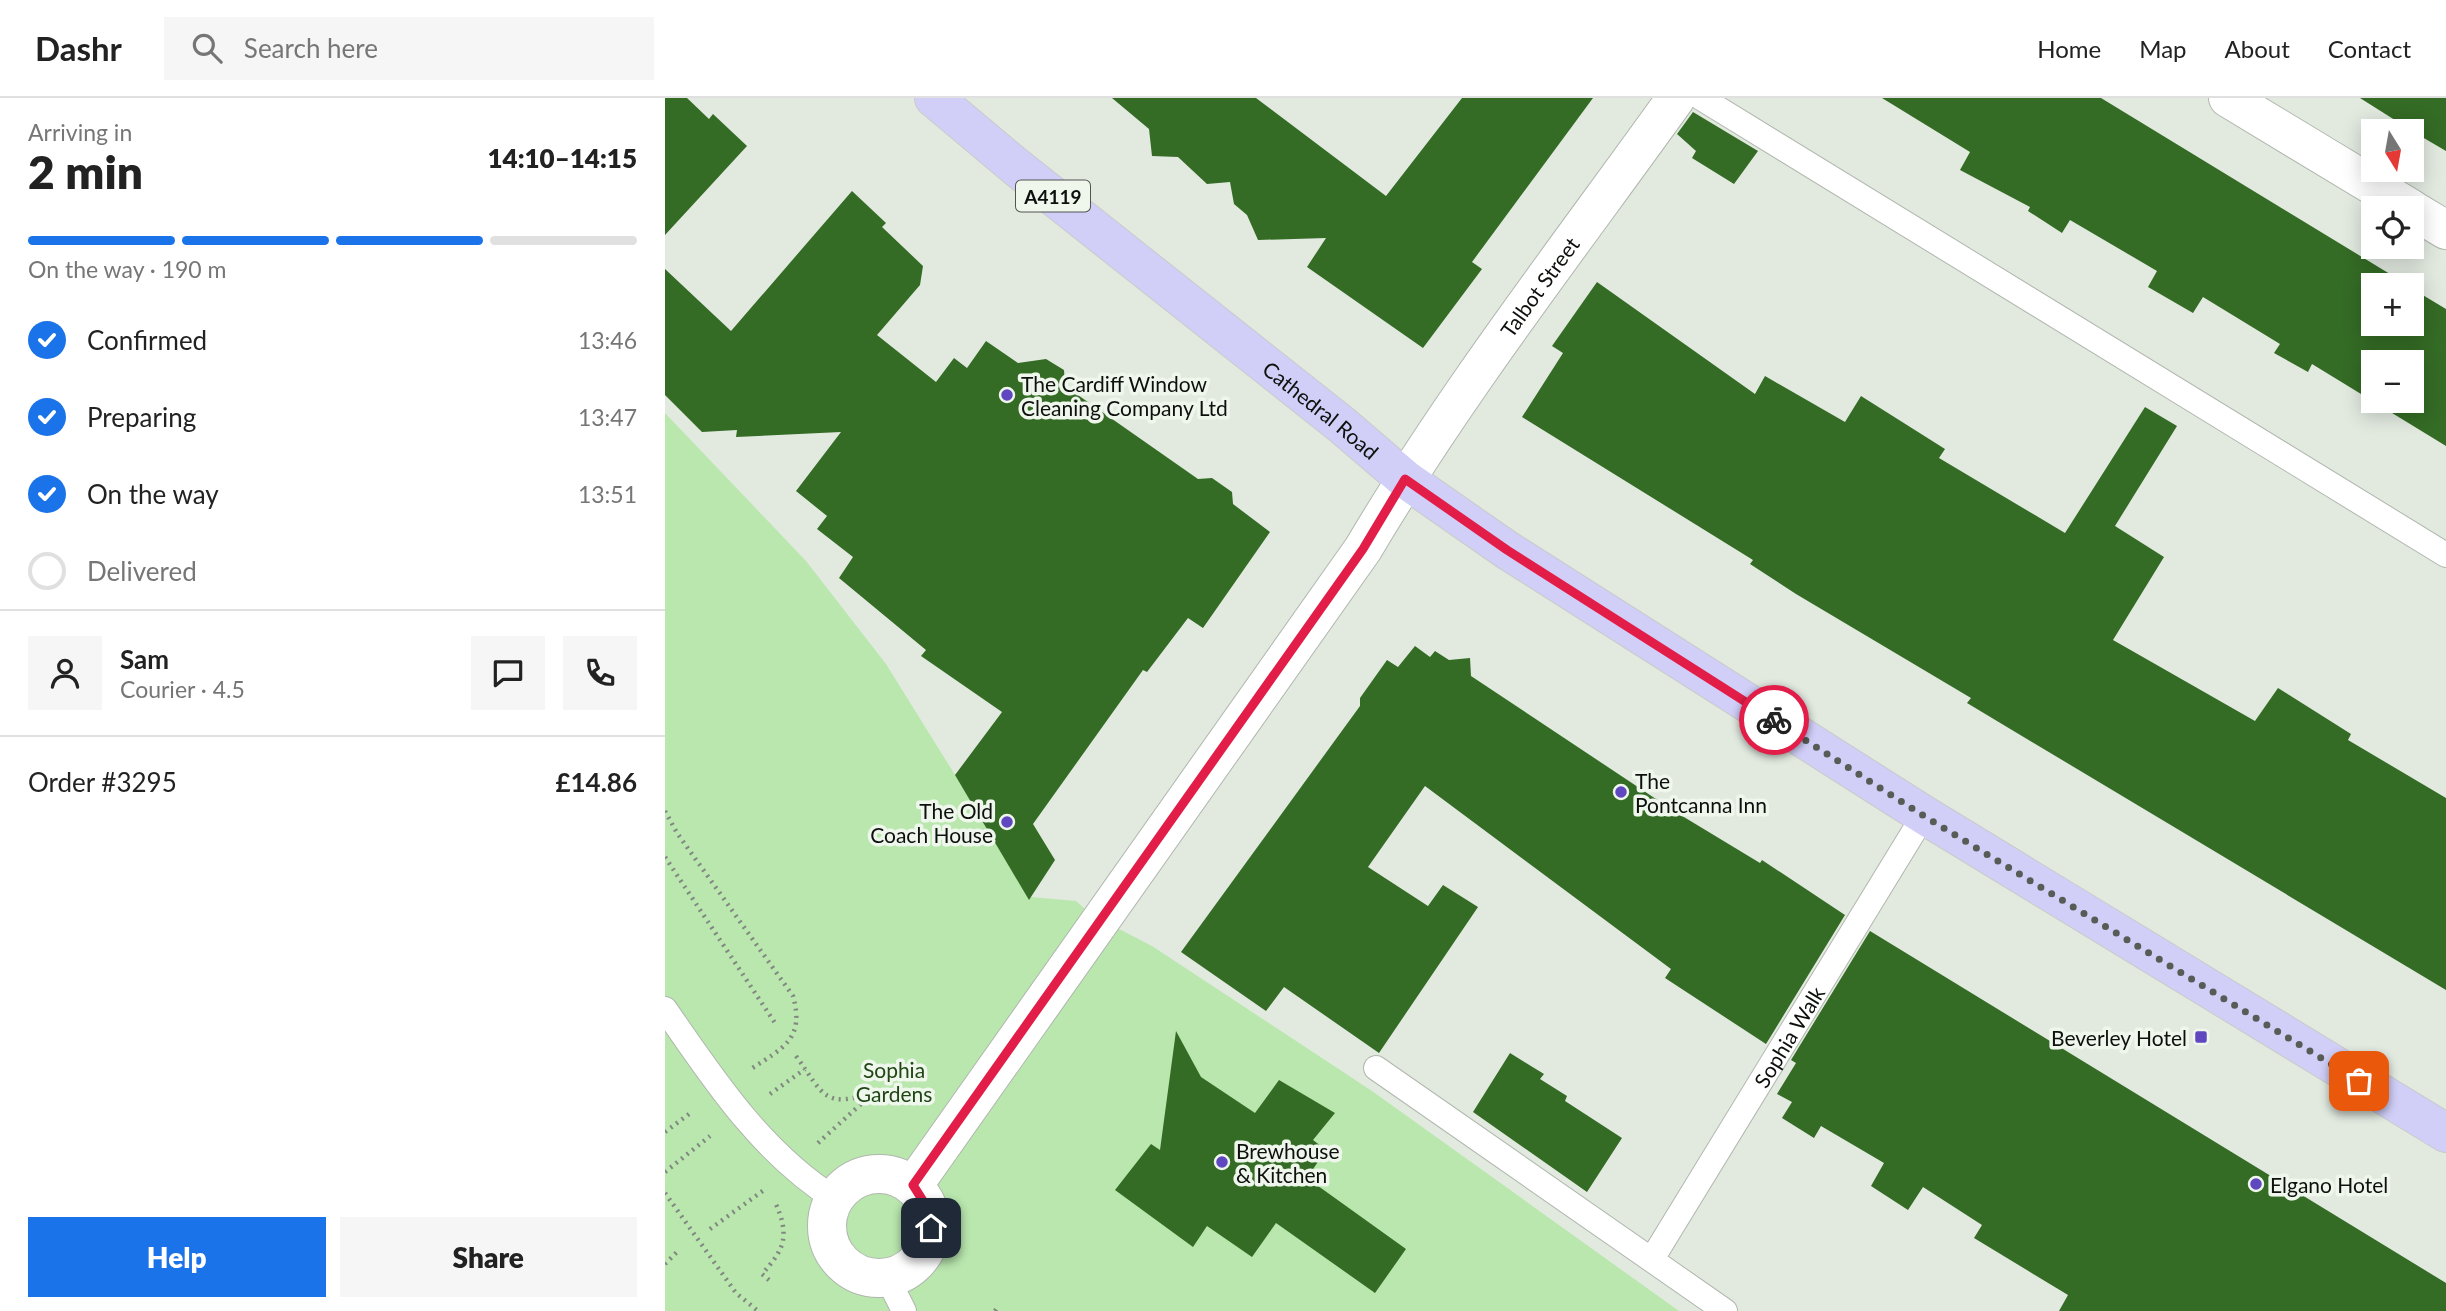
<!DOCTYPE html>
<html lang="en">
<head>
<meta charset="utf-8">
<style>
	:root { --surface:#fff; --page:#f6f6f6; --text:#222; --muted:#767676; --line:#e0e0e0; --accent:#1a73e8 }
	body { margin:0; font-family:Lato,sans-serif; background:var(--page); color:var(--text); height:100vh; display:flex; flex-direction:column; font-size:26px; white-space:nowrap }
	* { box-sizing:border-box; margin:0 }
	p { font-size:23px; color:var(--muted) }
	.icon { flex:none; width:38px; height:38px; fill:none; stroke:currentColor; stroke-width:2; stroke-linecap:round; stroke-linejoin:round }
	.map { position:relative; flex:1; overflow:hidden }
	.details { display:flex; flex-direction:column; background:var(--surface); width:665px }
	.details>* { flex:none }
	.needle { width:46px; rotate:169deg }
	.buttons { position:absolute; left:1696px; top:21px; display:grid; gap:14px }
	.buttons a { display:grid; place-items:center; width:63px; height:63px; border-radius:0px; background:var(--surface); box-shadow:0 4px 18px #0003; font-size:35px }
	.pin { position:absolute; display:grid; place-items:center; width:60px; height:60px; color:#fff; margin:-30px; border-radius:14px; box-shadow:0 4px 10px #0006 }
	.courier { position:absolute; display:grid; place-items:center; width:70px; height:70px; margin:-35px; border:5px solid #e11d48; border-radius:50%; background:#fff; color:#222; box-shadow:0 2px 9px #0007 }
	.overview em { font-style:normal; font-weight:800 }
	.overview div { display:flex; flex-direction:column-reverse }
	.overview { display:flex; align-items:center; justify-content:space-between; height:119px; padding:0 28px }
	h1 { font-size:46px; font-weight:800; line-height:52px }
	.bar { display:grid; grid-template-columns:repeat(4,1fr); gap:10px 7px; align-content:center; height:84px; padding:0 28px }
	.bar i { height:9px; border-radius:5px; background:var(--line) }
	.bar .selected { background:var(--accent) }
	.bar p { grid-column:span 4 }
	.line { display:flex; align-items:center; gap:18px; padding:0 28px; border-top:2px solid var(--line) }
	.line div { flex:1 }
	.round { display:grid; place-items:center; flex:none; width:74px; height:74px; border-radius:0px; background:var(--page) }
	ol { padding:0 28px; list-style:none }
	li { display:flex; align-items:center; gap:21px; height:77px }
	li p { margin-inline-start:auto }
	li .icon { padding:7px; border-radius:50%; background:var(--accent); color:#fff; stroke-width:4 }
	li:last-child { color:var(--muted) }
	li i { width:38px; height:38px; border:4px solid var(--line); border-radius:50% }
	.primary-button { display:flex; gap:14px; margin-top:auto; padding:14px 28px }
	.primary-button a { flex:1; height:80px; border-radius:0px; background:var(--accent); color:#fff; font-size:28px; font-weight:800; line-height:80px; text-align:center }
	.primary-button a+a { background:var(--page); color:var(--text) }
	header { display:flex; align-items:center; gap:42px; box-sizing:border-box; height:98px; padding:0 35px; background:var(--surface); border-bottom:2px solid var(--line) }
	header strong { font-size:33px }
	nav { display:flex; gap:38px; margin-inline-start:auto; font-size:24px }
	.search { width:490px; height:63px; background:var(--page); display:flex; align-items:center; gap:18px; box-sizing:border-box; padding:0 24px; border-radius:0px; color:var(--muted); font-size:26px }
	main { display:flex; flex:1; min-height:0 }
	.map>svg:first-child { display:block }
	.green { fill:#b9e7ae }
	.building { fill:#346b25; fill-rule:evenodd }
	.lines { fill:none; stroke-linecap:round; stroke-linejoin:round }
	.service-casing { stroke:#b0b7ae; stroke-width:26 }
	.minor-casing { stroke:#b0b7ae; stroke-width:40 }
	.primary-casing { stroke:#cacaca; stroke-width:40 }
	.path { stroke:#828881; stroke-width:4.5; stroke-dasharray:2 5; stroke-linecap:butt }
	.service { stroke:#fff; stroke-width:24 }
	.minor { stroke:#fff; stroke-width:38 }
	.primary { stroke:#d1cff8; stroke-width:38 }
	.done { stroke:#585c56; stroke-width:7; stroke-dasharray:0 12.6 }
	.route { stroke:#e11d48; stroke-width:9 }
	.poi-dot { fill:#5e47bf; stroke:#eff7ed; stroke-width:2.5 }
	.labels { text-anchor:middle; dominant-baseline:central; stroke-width:7; stroke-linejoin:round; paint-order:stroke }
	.shield { fill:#eff7ed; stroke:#515550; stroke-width:2 }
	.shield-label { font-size:19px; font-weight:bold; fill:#0d100c }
	.street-label { font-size:21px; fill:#0d100c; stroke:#eff7ed }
	.poi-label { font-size:21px; fill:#0d100c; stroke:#eff7ed; text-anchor:start }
	.park-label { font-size:21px; fill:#204615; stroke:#eff7ed }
</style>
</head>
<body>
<header>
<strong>Dashr</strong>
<div class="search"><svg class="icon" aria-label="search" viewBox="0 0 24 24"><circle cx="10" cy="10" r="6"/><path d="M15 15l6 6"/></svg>Search here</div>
<nav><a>Home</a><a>Map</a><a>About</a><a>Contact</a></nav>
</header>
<main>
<section class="details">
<div class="overview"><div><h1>2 min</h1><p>Arriving in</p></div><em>14:10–14:15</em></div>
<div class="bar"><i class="selected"></i><i class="selected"></i><i class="selected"></i><i></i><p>On the way · 190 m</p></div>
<ol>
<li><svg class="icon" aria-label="check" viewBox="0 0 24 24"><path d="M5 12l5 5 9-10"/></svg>Confirmed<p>13:46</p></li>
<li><svg class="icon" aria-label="check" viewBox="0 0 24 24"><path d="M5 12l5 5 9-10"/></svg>Preparing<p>13:47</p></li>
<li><svg class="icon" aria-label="check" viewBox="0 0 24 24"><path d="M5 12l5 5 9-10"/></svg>On the way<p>13:51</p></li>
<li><i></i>Delivered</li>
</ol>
<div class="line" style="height:126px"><a class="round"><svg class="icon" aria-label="person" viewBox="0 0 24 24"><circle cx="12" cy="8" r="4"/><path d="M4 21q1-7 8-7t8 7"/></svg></a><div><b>Sam</b><p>Courier · 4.5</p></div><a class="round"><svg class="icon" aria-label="chat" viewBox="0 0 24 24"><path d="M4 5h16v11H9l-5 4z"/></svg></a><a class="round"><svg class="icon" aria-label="phone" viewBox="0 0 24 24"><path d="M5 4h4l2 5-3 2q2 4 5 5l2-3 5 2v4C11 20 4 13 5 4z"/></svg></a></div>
<div class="line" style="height:91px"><div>Order #3295</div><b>£14.86</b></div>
<div class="primary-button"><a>Help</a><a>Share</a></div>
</section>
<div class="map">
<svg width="1781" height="1213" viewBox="0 0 1781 1213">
	<rect width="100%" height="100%" fill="#e2eae0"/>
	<path class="green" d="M 0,315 L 141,463 L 221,566 L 366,799 L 411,803 L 427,817 L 487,848 L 707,993 L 1014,1213 L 0,1213 Z"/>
	<path class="building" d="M 0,0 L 22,0 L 44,21 L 48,16 L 82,48 L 0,137 Z
		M 447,0 L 591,0 L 721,98 L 797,0 L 928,0 L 807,164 L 817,171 L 758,250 L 642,169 L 661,140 L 593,142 L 582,117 L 569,106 L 565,84 L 542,86 L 513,59 L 487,58 L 484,31 Z
		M 1217,0 L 1436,0 L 1743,187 L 1708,187 L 1708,226 L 1746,226 L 1746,190 L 1781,211 L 1781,348 L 1647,266 L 1643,274 L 1609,255 L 1615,246 L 1538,199 L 1528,215 L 1483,189 L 1492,173 L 1405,122 L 1397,135 L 1363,113 L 1365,109 L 1295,72 L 1305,54 ZM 1708,264 L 1746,264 L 1746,303 L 1708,303 Z
		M 1695,0 L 1781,0 L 1781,53 L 1752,36 Z
		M 1028,14 L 1093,53 L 1069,86 L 1027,60 L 1031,53 L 1012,36 Z
		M 187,93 L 221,125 L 217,129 L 258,168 L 255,187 L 212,237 L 271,284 L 289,260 L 302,270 L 321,243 L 353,265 L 381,261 L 399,272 L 400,288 L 533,381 L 547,380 L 567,394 L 568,406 L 605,434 L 538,530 L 523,520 L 482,574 L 478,572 L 368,726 L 390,762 L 364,802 L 290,677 L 337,614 L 256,558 L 261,552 L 174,480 L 188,459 L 152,431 L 162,418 L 131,393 L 176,334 L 71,339 L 72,332 L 37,334 L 0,297 L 0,171 L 66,233 Z
		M 932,184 L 1090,296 L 1100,278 L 1180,324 L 1196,298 L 1280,351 L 1274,360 L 1400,435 L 1480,309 L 1512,328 L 1450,428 L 1499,459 L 1448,542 L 1590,623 L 1613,590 L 1686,636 L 1683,642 L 1781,700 L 1781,892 L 1302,605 L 1306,600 L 1131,496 L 1085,466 L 1088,462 L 857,319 L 898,255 L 887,248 Z
		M 750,548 L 765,559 L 770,553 L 784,562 L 805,560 L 806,578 L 1009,713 L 1095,765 L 1097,762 L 1180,817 L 1101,946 L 1000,880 L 1006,871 L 760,688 L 703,769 L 763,808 L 778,787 L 813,809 L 714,955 L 619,889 L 601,913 L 516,854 L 695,608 L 695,600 L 722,562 L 733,569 Z
		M 1205,833 L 1781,1185 L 1781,1213 L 1394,1213 L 1403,1197 L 1309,1140 L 1317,1127 L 1258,1089 L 1243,1112 L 1206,1088 L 1219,1065 L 1156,1028 L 1149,1040 L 1117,1020 L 1127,1004 L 1112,996 L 1131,965 L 1126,962 Z
		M 511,933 L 536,979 L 590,1015 L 614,982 L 670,1015 L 648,1042 L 661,1052 L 642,1080 L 741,1151 L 710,1195 L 611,1125 L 587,1159 L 542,1128 L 528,1149 L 450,1092 L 486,1046 L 495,1052 Z
		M 845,955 L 879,976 L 875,981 L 902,998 L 900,1003 L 957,1040 L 922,1094 L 808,1014 Z"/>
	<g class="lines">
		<g class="service-casing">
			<g id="service">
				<path d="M 1036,0 L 1781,457"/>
				<path d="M 0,911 C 49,982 96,1054 170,1101"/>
				<path d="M 711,970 L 1060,1213"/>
				<path id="s1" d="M 987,1161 L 1259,717"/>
				<path d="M 222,1179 L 239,1213"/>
			</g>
		</g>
		<g class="minor-casing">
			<g id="minor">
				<path d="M 1563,0 L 1745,110"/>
				<path d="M 1746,111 L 1781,132"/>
				<circle cx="214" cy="1128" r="52"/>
				<path id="s2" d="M 248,1088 L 698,451 C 791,294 905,148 1011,0"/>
			</g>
		</g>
		<g class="primary-casing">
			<g id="primary">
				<path id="s3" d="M 269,0 L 350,68 L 677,327 L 740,381 L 842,452 L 1259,717 L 1781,1035"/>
			</g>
		</g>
		<path class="path" d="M 0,713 L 12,735 L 128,898 C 140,941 118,950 86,971
			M 0,759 L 112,928
			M 131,958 C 160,998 158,1011 210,994
			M 105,996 L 140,971
			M 0,1034 L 28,1013
			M 153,1045 L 206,997
			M 0,1074 L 45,1038
			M 0,1095 L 71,1195 L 93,1213
			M 45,1131 L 99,1092
			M 0,1166 L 13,1153
			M 104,1182 L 97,1176 C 120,1151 125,1137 110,1104
			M 330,1213 L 332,1210"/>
		<use href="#service" class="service"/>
		<use href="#minor" class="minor"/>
		<use href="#primary" class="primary"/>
	</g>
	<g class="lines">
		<path class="done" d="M 1109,622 L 1259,718 L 1694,983"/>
		<path class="route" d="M 266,1130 L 265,1114 L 248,1087 L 698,451 L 740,381 L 842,452 L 1109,622"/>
	</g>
	<g class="poi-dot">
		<circle cx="342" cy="297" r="7"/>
		<circle cx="956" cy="694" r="7"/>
		<circle cx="342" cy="724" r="7"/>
		<rect x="1529" y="932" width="14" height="14" rx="3.5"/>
		<circle cx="557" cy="1064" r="7"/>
		<circle cx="1591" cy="1086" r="7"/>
	</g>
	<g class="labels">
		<rect class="shield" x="351" y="82.5" width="74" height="31" rx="5"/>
		<g class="shield-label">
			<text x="388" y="98">A4119</text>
		</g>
		<g class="street-label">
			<text stroke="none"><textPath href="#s2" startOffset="1096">Talbot Street</textPath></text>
			<text stroke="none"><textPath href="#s3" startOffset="497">Cathedral Road</textPath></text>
			<text stroke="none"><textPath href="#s1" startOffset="261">Sophia Walk</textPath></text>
		</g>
		<g class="poi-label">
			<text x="356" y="285">The Cardiff Window<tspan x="356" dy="24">Cleaning Company Ltd</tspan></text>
			<text x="970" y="682">The<tspan x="970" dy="24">Pontcanna Inn</tspan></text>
			<text x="328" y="712" text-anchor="end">The Old<tspan x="328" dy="24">Coach House</tspan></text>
			<text x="1522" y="939" text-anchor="end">Beverley Hotel</text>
			<text x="571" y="1052">Brewhouse<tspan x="571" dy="24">&amp; Kitchen</tspan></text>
			<text x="1605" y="1086">Elgano Hotel</text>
		</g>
		<g class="park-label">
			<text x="229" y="971">Sophia<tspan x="229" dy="24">Gardens</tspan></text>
		</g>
	</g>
</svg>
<div class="buttons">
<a><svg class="needle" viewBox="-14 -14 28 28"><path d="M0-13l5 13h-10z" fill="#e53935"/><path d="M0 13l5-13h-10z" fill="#767676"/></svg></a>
<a><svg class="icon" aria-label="locate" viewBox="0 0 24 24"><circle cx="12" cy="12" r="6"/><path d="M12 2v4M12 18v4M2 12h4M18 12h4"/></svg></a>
<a>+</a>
<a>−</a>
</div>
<div class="pin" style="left:1694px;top:983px;background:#ea580c"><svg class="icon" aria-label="bag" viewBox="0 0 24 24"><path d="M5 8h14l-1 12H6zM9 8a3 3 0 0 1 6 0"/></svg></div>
<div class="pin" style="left:266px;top:1130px;background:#1f2937"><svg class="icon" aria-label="home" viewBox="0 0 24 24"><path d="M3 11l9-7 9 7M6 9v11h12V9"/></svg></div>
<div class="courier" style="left:1109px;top:622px"><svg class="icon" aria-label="bike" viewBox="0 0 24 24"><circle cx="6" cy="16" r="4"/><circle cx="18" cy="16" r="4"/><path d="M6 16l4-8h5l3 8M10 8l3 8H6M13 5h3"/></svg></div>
</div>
</main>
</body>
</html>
